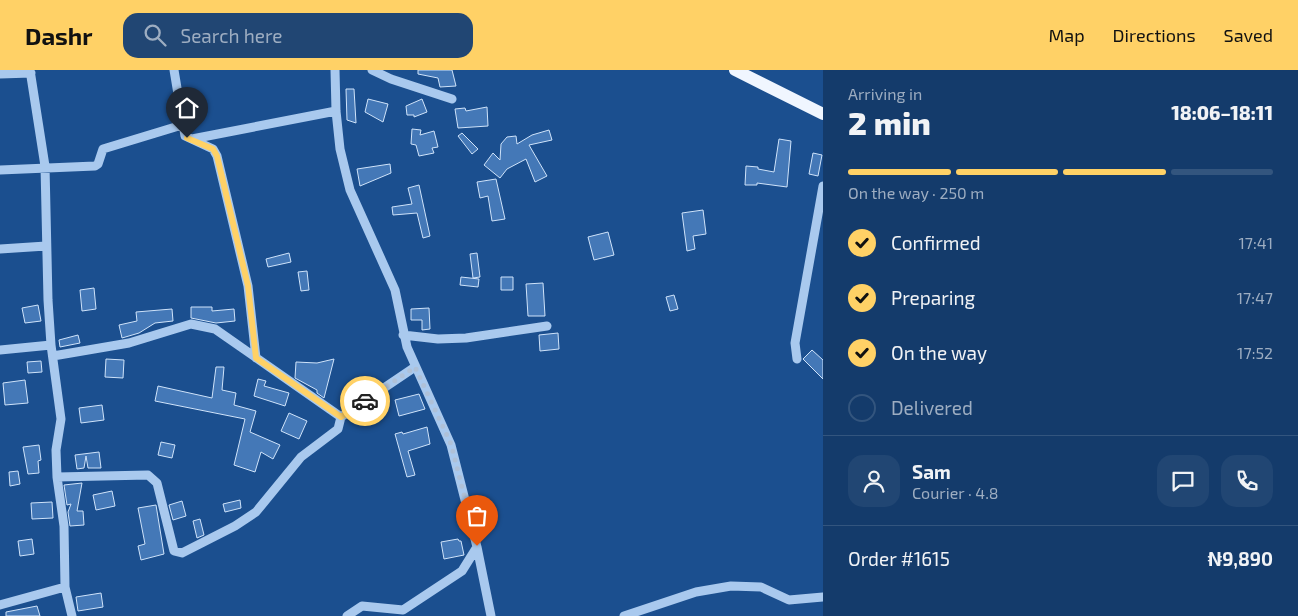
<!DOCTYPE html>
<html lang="en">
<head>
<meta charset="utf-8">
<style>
	:root { --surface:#143b6b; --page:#214673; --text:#f1f3f6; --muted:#9dadc1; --line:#33557e; --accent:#ffd166 }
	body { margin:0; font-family:"Exo 2",sans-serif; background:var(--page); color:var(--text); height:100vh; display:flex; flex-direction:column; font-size:19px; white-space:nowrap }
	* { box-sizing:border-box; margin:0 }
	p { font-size:16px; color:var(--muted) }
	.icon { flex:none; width:28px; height:28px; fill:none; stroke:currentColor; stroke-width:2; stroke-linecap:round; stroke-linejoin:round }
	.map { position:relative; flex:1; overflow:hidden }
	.details { display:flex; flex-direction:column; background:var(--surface); width:475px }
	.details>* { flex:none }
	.pin { position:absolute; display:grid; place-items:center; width:42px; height:42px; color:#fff; margin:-51px -21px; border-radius:50% 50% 50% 0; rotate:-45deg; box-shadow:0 0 5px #0007 }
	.pin .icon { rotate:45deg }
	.courier { position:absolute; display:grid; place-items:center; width:50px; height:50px; margin:-25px; border:4px solid #ffd166; border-radius:50%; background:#fff; color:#222; box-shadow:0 1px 6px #0007 }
	.overview em { font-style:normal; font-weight:800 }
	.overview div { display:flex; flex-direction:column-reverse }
	.overview { display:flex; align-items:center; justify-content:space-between; height:85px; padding:0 25px }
	h1 { font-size:32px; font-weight:800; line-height:38px }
	.bar { display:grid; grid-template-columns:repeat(4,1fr); gap:8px 5px; align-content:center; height:60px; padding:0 25px }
	.bar i { height:6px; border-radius:4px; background:var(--line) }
	.bar .on { background:var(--accent) }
	.bar p { grid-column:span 4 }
	.line { display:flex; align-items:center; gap:12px; padding:0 25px; border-top:1px solid var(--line) }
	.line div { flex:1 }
	.round { display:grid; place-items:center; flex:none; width:52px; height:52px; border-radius:15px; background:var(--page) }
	ol { padding:0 25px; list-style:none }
	li { display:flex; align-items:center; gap:15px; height:55px }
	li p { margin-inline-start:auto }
	li .icon { padding:5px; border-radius:50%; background:var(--accent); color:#111; stroke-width:4 }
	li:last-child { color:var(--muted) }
	li i { width:28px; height:28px; border:2px solid var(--line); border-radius:50% }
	header { display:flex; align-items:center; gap:30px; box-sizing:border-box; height:70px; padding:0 25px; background:var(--accent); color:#111 }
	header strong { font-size:24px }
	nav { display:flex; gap:28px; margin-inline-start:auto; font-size:18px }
	.search { width:350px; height:45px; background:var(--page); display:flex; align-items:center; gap:12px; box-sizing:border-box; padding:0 18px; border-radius:15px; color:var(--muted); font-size:19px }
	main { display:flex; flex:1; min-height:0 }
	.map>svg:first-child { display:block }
	.building { fill:#4478b7; stroke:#cfe3fa }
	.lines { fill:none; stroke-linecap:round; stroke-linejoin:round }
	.minor { stroke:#a9c9ee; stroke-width:9 }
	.major { stroke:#f0f6ff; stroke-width:12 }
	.done { stroke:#afc1d8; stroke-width:5; stroke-dasharray:0 9 }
	.route { stroke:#ffd166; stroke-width:6 }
</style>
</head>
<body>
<header>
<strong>Dashr</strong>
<div class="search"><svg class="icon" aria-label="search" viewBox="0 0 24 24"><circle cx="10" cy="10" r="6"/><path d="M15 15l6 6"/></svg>Search here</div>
<nav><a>Map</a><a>Directions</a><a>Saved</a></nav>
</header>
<main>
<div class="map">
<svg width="823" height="546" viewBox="0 0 823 546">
	<rect width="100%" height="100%" fill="#1b4f8f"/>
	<path class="building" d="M 418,0 L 452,0 L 456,16 L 440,17 L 438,8 L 418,4 Z
		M 346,19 L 354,19 L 356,53 L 347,50 Z
		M 368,29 L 388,34 L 383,52 L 365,42 Z
		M 422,29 L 427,42 L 414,47 L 414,45 L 407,45 L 406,36 Z
		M 487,37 L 488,56 L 458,58 L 455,39 L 465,38 L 466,41 Z
		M 412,59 L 421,60 L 420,65 L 434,61 L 438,77 L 432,78 L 434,83 L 419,86 L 416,75 L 411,74 Z
		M 549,60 L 552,70 L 529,75 L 547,106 L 535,112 L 526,89 L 507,99 L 500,108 L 484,95 L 493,83 L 500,90 L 501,74 L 507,67 L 516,66 L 517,74 L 532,65 Z
		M 462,63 L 478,79 L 472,84 L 458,66 Z
		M 779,69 L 791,71 L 787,117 L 757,113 L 757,115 L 745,115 L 746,96 L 758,97 L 758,99 L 774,102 Z
		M 813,83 L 822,85 L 818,106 L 809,104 Z
		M 390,94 L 391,103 L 360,116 L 357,99 Z
		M 496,109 L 505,149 L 492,151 L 488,126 L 480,128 L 477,112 Z
		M 419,115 L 430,166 L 423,168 L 417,143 L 393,145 L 392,137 L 412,134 L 408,118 Z
		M 703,140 L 706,164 L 693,166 L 695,179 L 687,181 L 682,143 Z
		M 608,162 L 614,185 L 594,190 L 588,167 Z
		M 289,183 L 291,192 L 268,197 L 266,189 Z
		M 477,183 L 480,207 L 473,208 L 470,184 Z
		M 307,201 L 309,220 L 301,221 L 298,202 Z
		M 461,207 L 479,209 L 478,217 L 460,215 Z
		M 501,207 L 513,207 L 513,220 L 501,220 Z
		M 543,213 L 545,246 L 528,246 L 526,214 Z
		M 94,218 L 96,239 L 82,241 L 80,220 Z
		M 674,225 L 678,239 L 670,241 L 666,227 Z
		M 38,235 L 41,251 L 25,253 L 22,238 Z
		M 191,237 L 212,237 L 212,241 L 234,239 L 235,251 L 216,253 L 191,248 Z
		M 429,238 L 430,259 L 422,260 L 422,250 L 411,250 L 411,239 Z
		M 172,239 L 173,251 L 155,253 L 139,263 L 122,268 L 119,255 L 137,251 L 136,242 Z
		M 558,263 L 559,279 L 540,281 L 539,265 Z
		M 78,265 L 80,273 L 60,277 L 59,270 Z
		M 812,280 L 823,290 L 823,309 L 803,289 Z
		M 106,289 L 124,290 L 123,308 L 105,307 Z
		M 334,289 L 324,328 L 317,323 L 317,320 L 295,308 L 296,292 L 317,293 Z
		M 41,291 L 42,302 L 28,303 L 27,292 Z
		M 216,297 L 224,297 L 222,320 L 236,323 L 234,335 L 256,341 L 250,362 L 280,375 L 273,389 L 261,382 L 255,402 L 234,395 L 245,349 L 155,331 L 158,316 L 212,328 Z
		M 258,309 L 266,311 L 264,316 L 289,323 L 285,336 L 254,326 Z
		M 25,310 L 28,333 L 5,335 L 3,313 Z
		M 419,324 L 425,339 L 399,346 L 395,330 Z
		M 102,335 L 104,350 L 81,353 L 79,338 Z
		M 289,343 L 307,351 L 299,369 L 281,361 Z
		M 427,357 L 430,374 L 408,381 L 415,405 L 407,407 L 395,364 L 402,362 L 403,364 Z
		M 161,372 L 175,375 L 172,388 L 158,385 Z
		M 39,375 L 41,390 L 38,391 L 39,403 L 28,404 L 23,377 Z
		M 99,382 L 101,398 L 88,398 L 86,386 L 84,398 L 77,399 L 75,385 Z
		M 18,401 L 20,414 L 10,416 L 9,402 Z
		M 82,413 L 77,441 L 83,441 L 84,455 L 70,456 L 68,442 L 71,434 L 67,435 L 64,415 Z
		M 112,421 L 115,436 L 96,440 L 93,425 Z
		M 240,430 L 241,438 L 225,442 L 223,434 Z
		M 182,431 L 186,446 L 173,450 L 169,435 Z
		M 52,432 L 53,448 L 32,449 L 31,433 Z
		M 156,435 L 164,484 L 141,490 L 138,476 L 145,474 L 138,438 Z
		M 200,449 L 204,465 L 197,468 L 193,451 Z
		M 32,469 L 34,484 L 20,486 L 18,471 Z
		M 458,469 L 459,471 L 461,471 L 464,485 L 444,489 L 441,472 Z
		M 101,523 L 103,537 L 78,541 L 76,527 Z
		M 37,536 L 40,546 L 6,546 L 6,542 Z"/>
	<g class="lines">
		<path class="minor" d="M 30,0 L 45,96 L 48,230 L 51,275 L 61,349 L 56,380 L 57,407 L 64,456 L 65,517 L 72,546
			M 174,0 L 185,66 L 213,79 L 217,86 L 248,216 L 256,288
			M 335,0 L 336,41 L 340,79 L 350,120 L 395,220 L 407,277 L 451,375 L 477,477 L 491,546
			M 372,0 L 391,9 L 452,29
			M 0,4 L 31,3
			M 192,69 L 336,41
			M 0,100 L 95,96 L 98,94 L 103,79 L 182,55
			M 0,179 L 46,176
			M 403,265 L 438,269 L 466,268 L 547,256
			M 0,280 L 51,275
			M 53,286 L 129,273 L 191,254 L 215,259 L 341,347
			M 797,289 L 795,273 L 823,116
			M 341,347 L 415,297
			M 57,407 L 148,405 L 157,413 L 174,481 L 182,483 L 235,456 L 256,442 L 301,387 L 338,359 L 341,347
			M 0,535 L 65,517
			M 347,546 L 362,536 L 403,540 L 462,501 L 477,477
			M 624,546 L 696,522 L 731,516 L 761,517 L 789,530 L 823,527"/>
		<path class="major" d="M 735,0 L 823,44"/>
	</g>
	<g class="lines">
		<path class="done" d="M 365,331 L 415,297 L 451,374 L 477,476"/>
		<path class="route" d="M 187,68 L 213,79 L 217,86 L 248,216 L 256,288 L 341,347 L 365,331"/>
	</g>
</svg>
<div class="pin" style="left:477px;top:476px;background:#ea580c"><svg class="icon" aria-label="bag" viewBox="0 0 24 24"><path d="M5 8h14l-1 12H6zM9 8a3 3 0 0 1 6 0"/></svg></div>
<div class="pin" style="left:187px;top:68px;background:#1f2937"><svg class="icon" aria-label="home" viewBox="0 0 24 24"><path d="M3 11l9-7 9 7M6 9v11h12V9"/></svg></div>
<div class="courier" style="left:365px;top:331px"><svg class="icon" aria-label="car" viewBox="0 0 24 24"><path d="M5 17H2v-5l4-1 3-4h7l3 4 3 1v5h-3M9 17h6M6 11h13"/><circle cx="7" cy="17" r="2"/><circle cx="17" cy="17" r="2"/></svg></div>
</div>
<section class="details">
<div class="overview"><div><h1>2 min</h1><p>Arriving in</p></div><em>18:06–18:11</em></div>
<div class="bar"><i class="on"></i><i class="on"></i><i class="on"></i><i></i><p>On the way · 250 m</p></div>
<ol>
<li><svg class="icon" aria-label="check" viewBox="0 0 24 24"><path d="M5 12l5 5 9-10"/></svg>Confirmed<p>17:41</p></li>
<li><svg class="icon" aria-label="check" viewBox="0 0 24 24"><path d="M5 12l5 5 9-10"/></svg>Preparing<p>17:47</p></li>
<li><svg class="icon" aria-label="check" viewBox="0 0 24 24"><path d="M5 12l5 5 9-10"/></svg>On the way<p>17:52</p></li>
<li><i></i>Delivered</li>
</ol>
<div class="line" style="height:90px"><a class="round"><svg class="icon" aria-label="person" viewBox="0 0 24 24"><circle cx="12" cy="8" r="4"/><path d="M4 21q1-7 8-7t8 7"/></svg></a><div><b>Sam</b><p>Courier · 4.8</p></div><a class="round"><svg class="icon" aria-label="chat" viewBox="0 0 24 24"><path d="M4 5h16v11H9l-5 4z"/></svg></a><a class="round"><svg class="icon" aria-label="phone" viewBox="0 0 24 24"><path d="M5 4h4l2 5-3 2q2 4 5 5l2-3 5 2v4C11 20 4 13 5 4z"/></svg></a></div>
<div class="line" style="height:65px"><div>Order #1615</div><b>₦9,890</b></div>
</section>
</main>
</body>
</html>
